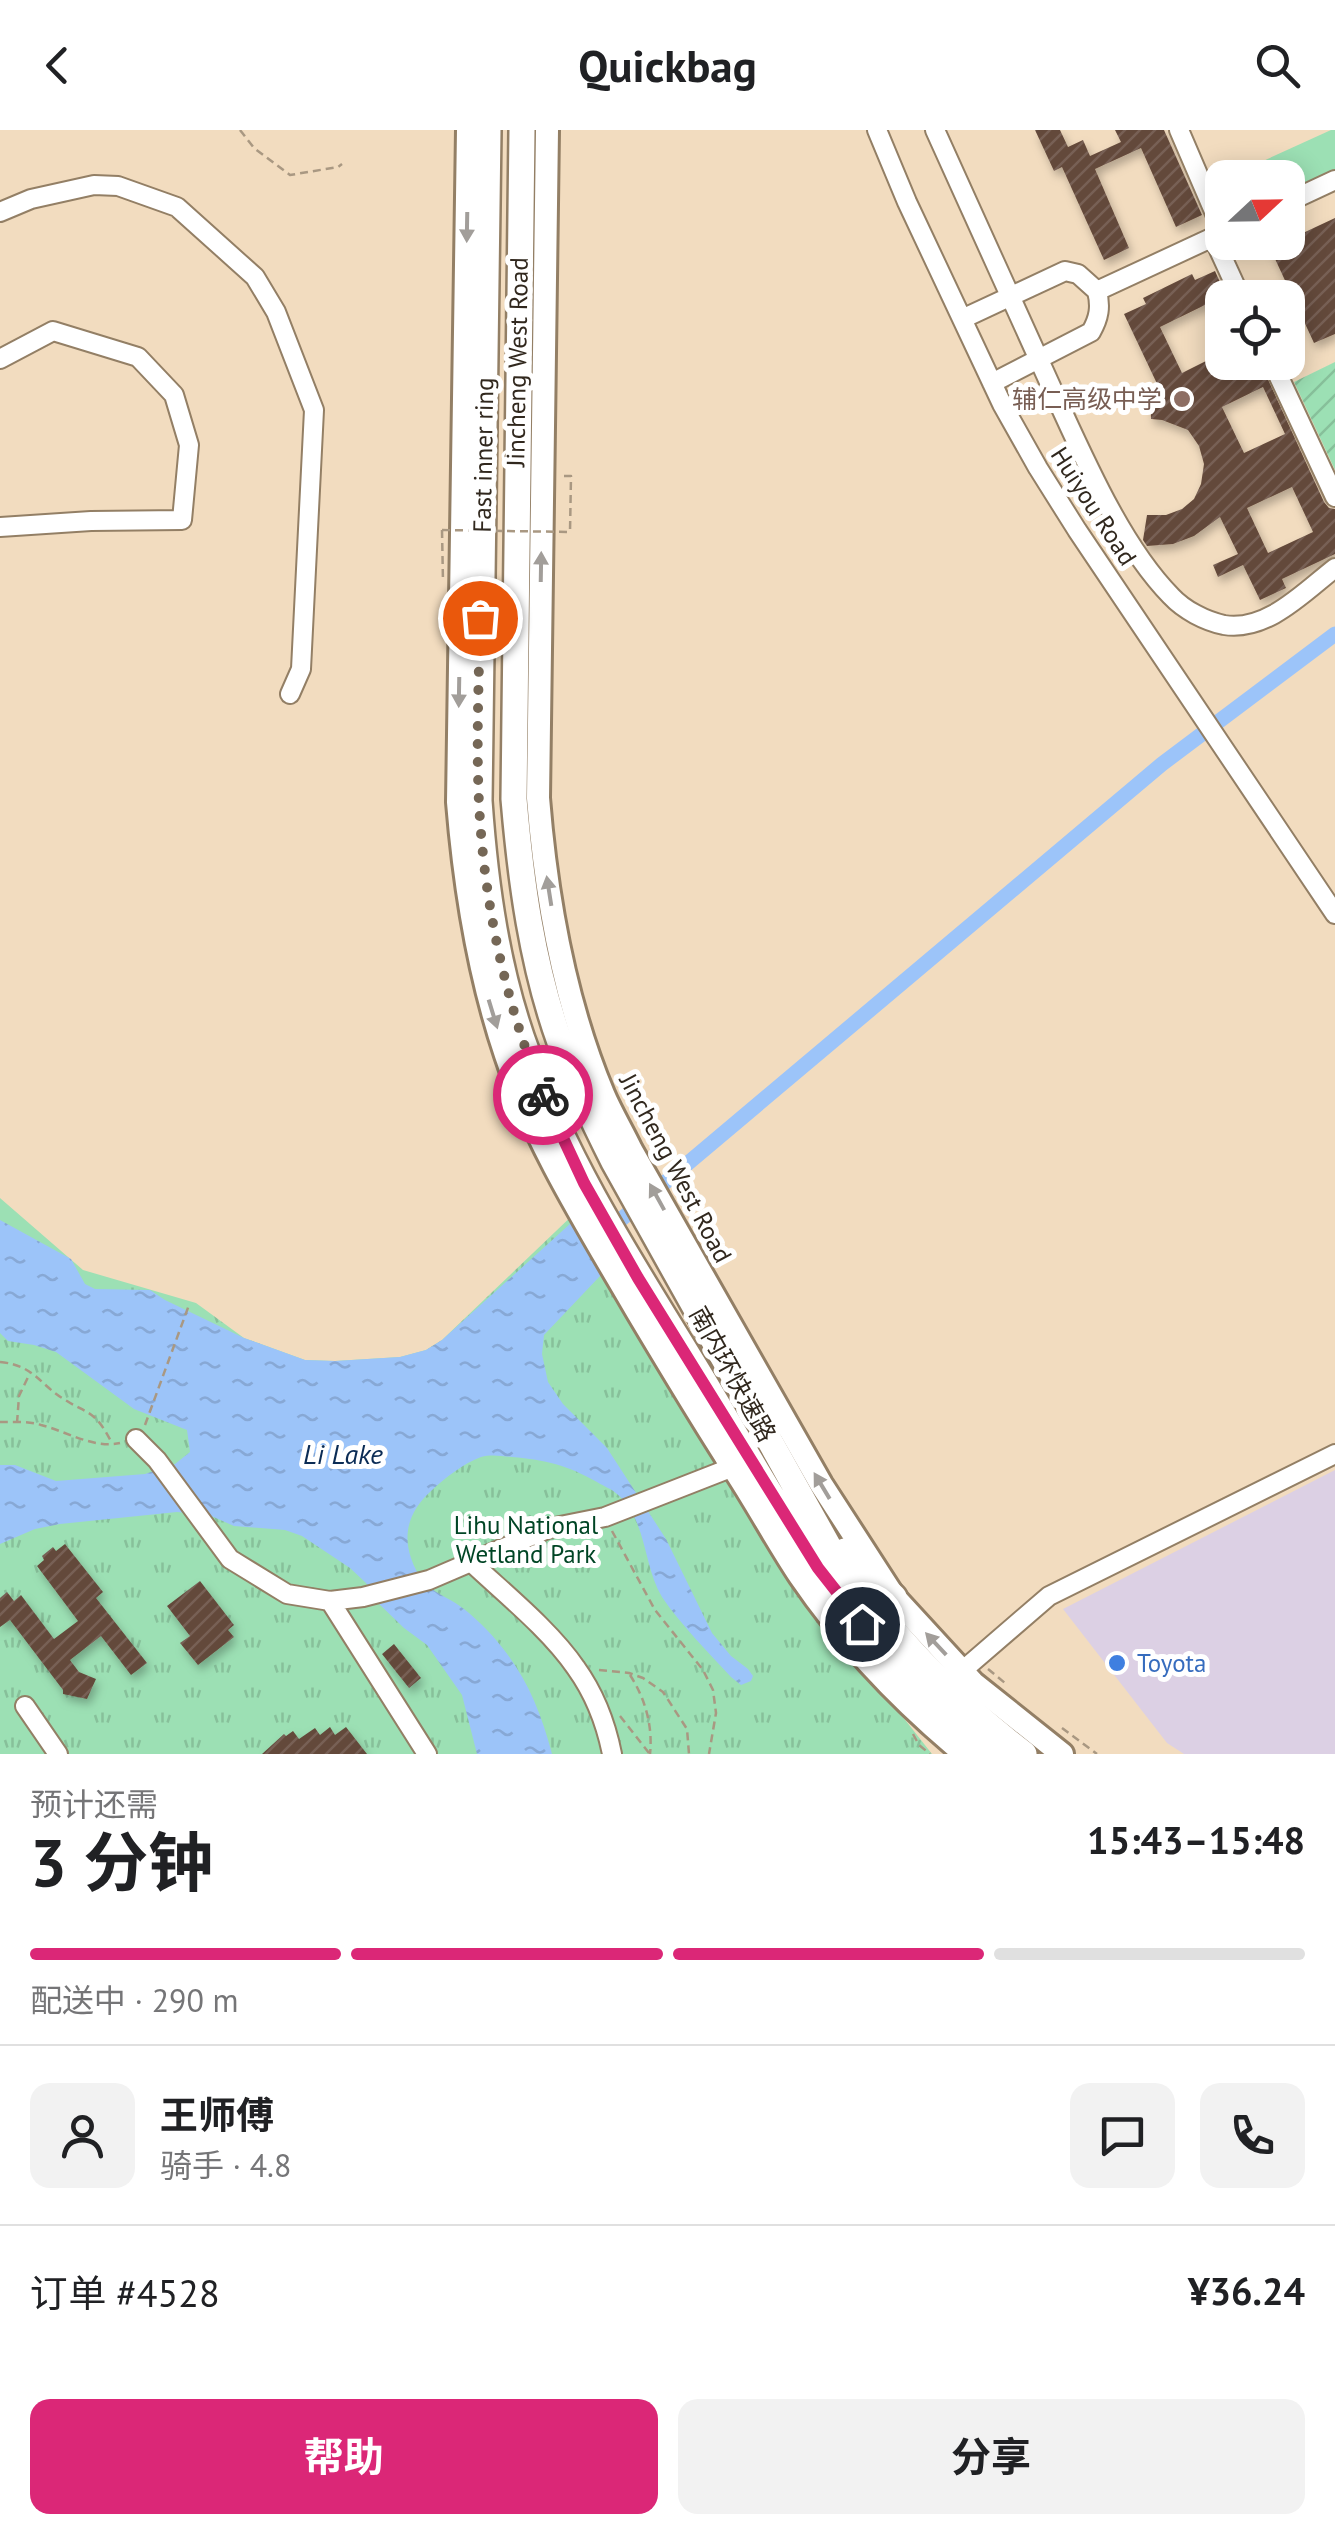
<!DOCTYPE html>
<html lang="zh">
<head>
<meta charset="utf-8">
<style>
	:root { --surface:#fff; --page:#f2f2f2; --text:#202124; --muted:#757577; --line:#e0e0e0; --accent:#db2777 }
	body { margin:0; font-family:"PT Sans","Noto Sans SC",sans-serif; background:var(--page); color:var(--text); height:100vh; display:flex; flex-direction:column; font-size:38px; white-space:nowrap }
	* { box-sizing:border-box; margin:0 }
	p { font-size:32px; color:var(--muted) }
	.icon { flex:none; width:55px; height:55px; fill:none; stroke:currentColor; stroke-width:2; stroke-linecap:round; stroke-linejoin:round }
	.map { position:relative; height:1624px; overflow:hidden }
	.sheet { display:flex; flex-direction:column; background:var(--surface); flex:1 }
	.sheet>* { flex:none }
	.needle { width:65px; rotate:68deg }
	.tools { position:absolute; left:1205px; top:30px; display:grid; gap:20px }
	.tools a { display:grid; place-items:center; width:100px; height:100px; border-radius:20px; background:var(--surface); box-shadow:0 5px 25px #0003; font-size:50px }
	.pin { position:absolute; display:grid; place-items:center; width:85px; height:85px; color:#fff; margin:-42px; border:5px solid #fff; border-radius:50%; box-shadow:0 2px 10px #0007 }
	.courier { position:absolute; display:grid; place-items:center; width:100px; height:100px; margin:-50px; border:8px solid #db2777; border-radius:50%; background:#fff; color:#222; box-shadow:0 2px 12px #0007 }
	.summary em { font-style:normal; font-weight:700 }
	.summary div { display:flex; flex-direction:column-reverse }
	.summary { display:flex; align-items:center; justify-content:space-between; height:170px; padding:0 30px }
	h1 { font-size:65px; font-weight:700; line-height:75px }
	.bar { display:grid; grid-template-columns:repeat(4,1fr); gap:15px 10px; align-content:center; height:120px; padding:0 30px }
	.bar i { height:12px; border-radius:8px; background:var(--line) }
	.bar .selected { background:var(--accent) }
	.bar p { grid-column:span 4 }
	.line { display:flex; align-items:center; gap:25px; padding:0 30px; border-top:2px solid var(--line) }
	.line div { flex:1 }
	.round { display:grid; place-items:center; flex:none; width:105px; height:105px; border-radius:20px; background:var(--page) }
	.primary-button { display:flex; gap:20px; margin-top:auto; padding:20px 30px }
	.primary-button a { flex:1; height:115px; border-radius:20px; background:var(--accent); color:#fff; font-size:40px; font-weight:700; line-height:115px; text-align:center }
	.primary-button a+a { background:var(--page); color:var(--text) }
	header { display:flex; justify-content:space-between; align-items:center; height:130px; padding:0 30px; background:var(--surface); font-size:45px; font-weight:700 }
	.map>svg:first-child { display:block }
	.commercial { fill:#dcd0e4 }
	.park { fill:url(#park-tufts) }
	.garden { fill:url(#garden-furrows) }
	.pitch { fill:#9ce0b4 }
	.water { fill:url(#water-ripples) }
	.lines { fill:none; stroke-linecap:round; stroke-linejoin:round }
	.canal { stroke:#9cc4f9; stroke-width:15 }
	.building { fill:url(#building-hatch); fill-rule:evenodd; filter:url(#shadow) }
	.minor-casing { stroke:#937f65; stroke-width:22 }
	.major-casing { stroke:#937f65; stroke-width:28 }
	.highway-casing { stroke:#937f65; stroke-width:30 }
	.path { stroke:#a99882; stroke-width:2.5; stroke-dasharray:8 5; stroke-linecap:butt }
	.minor { stroke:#fff; stroke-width:18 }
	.major { stroke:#fff; stroke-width:22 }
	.highway { stroke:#fff; stroke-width:25 }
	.path-bridge { stroke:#a99882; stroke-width:2.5; stroke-dasharray:8 5; stroke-linecap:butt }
	.oneway { fill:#a29e9a }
	.done { stroke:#756756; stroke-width:10; stroke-dasharray:0 18 }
	.route { stroke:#db2777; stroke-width:12 }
	.education-dot { fill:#8d6e63; stroke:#fff; stroke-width:4 }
	.shop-dot { fill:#3f7fe0; stroke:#fff; stroke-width:4 }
	.labels { text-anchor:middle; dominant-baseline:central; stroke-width:10; stroke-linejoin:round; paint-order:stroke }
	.street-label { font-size:25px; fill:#31281e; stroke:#fff }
	.education-label { font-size:25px; fill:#785e54; stroke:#fff; text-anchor:end }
	.park-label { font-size:25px; fill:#004525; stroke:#fff }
	.shop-label { font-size:25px; fill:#366cbe; stroke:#fff; text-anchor:start }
	.water-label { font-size:28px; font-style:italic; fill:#0b2c55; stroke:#fff }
</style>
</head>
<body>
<header><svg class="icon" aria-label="back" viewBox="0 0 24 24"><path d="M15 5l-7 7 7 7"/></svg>Quickbag<svg class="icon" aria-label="search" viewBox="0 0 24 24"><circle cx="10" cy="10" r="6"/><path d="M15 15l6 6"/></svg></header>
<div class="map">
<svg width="1335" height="1624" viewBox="0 0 1335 1624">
	<defs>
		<pattern id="park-tufts" width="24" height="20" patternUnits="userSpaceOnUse" patternTransform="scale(2.5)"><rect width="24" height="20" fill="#9ce0b4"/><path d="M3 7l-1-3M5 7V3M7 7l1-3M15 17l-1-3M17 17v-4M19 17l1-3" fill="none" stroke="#87c09a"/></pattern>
		<pattern id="garden-furrows" width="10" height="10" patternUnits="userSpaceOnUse" patternTransform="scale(2.5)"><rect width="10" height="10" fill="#9ce0b4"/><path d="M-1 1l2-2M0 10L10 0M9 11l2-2" fill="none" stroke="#87c09a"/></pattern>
		<pattern id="water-ripples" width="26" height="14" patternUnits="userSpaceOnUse" patternTransform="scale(2.5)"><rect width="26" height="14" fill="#9cc4f9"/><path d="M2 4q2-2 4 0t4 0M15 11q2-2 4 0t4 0" fill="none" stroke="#87a8d5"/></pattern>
		<pattern id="building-hatch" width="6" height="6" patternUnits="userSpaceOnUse" patternTransform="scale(2.5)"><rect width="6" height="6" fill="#64493a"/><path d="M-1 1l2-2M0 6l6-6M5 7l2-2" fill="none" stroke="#776054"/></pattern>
		<filter id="shadow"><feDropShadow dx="3" dy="5.5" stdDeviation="5" flood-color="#0004"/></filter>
	</defs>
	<rect width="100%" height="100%" fill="#f2dcbf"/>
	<path class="commercial" d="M 1335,1340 L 1335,1624 L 1184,1624 L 1167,1613 L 1063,1479 Z"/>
	<path class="park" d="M 0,1068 L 83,1140 L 196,1173 L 244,1208 L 305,1230 L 335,1231 L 400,1227 L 426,1220 L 442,1210 L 578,1080 L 806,1464 L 932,1624 L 0,1624 Z"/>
	<path class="garden" d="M 1335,232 L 1335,340 L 1294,252 Z"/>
	<path class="pitch" d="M 1331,0 L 1335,0 L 1335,39 L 1288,60 L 1288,48 L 1228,47 Z"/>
	<path class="water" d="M 0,1090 L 71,1129 L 85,1154 L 95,1159 L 150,1160 L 165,1170 L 244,1208 L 305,1230 L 335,1231 L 400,1227 L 426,1220 L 442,1210 L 571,1093 L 601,1145 L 544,1205 L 542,1224 L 548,1252 L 563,1274 L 607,1318 L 666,1409 L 712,1503 L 731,1526 L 748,1539 L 753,1546 L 751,1551 L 741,1555 L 731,1547 C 709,1523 680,1494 662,1467 C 643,1436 647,1389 617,1364 C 612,1359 603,1356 597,1352 C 567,1335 546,1330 512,1327 C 502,1326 491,1324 481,1327 C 464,1333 445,1348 431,1361 C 411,1379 402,1401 411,1428 C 424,1466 444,1461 469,1483 C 515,1523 537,1566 552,1624 L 477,1624 L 462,1565 L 427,1515 L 404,1498 L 377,1472 L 366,1453 L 350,1438 L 302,1406 L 285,1400 L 234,1396 L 209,1385 L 177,1382 L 60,1394 L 35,1399 L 0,1414 L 0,1335 L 15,1335 L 56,1351 L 145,1344 L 175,1334 L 190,1322 L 187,1300 L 134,1279 L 56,1222 L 34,1215 L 8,1211 L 0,1203 Z"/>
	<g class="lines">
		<path class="canal" d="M 586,1119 L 1162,634 L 1335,504"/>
	</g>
	<path class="building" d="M 1035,0 L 1060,0 L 1068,17 L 1083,10 L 1090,26 L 1121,12 L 1115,0 L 1164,0 L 1202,85 L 1176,97 L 1141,18 L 1095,39 L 1129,118 L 1104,130 L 1062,37 L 1054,41 Z
		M 1335,88 L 1335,204 L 1314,213 L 1270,118 L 1288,112 L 1288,110 Z
		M 1215,141 L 1227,168 L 1222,168 L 1222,207 L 1207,174 L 1160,197 L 1182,243 L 1222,223 L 1222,232 L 1260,232 L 1324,372 L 1329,378 L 1335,379 L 1335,424 L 1282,449 L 1286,458 L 1260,470 L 1243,435 L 1218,447 L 1213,435 L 1238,424 L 1220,387 L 1194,406 L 1173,414 L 1147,416 L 1143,410 L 1147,385 L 1166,385 L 1182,379 L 1194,369 L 1201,354 L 1204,334 L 1199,316 L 1188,300 L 1162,290 L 1151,289 L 1150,258 L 1160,260 L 1124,184 L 1146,174 L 1143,168 L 1192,144 L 1195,150 ZM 1263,257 L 1285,304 L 1244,323 L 1222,277 ZM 1292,357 L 1313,402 L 1268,423 L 1247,378 Z
		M 65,1414 L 103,1462 L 96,1468 L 147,1533 L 131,1545 L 101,1506 L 70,1530 L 79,1542 L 96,1549 L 87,1569 L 63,1564 L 63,1560 L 10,1490 L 0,1497 L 0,1468 L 7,1462 L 14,1471 L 21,1465 L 54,1509 L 78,1491 L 37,1436 L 44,1430 L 42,1426 L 53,1417 L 56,1421 Z
		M 200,1451 L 234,1495 L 228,1500 L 234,1507 L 198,1535 L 180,1513 L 190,1506 L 167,1476 Z
		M 394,1514 L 421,1548 L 409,1558 L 382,1524 Z
		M 330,1597 L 335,1605 L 346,1597 L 367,1624 L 262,1624 L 284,1604 L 286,1606 L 293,1601 L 299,1609 L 315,1598 L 320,1605 Z"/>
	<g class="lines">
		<g class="minor-casing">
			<path id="minor" d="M 877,0 L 907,72 L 1002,274 L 1038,338 L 1077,400 L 1335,784
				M 935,0 C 975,88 1014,175 1054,263 C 1084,328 1121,415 1171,466 C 1184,480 1205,491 1224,495 C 1267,502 1304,462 1335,438
				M 1179,0 L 1222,100
				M 1288,72 L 1335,50
				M 0,82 L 31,69 L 94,55 L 118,56 L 177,77 L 255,147 L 276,182 L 314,280 L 301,539 L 290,564
				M 1213,107 L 1241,168
				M 962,189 L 1065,141 L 1078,144 L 1097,161 L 1222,103
				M 0,229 L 53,201 L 138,227 L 174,265 L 189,315 L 182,390 L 91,391 L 0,397
				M 1272,232 L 1335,367
				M 992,253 L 1091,202 C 1099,188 1101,177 1097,161
				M 136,1309 L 157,1330 L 230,1429 L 287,1464 L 330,1471 L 363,1467 L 429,1450 L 550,1398 L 605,1387 L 733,1337
				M 471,1432 C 505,1464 550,1500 576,1538 C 594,1563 606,1594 612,1624
				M 330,1471 L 427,1624
				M 962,1541 L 1049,1466 L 1335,1324
				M 25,1576 L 58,1624"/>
		</g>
		<g class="major-casing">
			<path id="major" d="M 468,0 L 458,672 C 465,758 478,842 506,925 C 535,1013 590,1100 637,1181 C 668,1233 699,1285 732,1336 C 756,1372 776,1410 800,1446 C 845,1512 903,1573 965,1624
				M 547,0 L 538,668 C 546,768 564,871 603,964 C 611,983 622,1001 631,1020 L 821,1354 L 894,1467 L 973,1553 L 1062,1624"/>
		</g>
		<g class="highway-casing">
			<path id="highway" d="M 488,0 L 479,671 C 485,756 497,843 527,923 C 570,1042 638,1143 703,1250 C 740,1312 776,1377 818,1437 C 867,1508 928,1568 994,1624
				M 522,0 L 514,669 C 521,751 532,834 560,912 C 575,953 594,992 614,1032 L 834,1426 C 892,1504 947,1565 1024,1624
				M 710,1291 L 733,1337
				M 845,1421 L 894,1467"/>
		</g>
		<path class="path" d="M 240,0 L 254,18 L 290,45 L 338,37 L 342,34
			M 564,346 L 571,346 L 570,402
			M 442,400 L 443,452
			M 0,1232 C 35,1235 40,1256 67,1271 C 76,1277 86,1280 94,1287 C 102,1294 107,1304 112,1313
			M 0,1292 C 13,1292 28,1291 41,1295 C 66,1301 93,1319 120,1313
			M 17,1293 L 19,1266 L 30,1243
			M 145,1295 L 189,1175
			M 612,1401 L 655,1480 L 703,1540 L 713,1560 L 716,1583 L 709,1624
			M 988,1539 L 1005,1553
			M 599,1540 L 629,1543 L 643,1548 L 663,1562 L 687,1599 L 689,1624
			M 630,1545 C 645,1568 653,1596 650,1624
			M 620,1586 L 649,1623
			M 1062,1598 L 1097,1624
			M 913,1604 L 919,1615 L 930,1624"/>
		<use href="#minor" class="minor"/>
		<use href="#major" class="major"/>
		<use href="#highway" class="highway"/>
		<path class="path-bridge" d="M 442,400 L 570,402"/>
	</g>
	<defs><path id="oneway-solid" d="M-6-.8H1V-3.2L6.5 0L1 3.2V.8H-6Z" transform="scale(2.5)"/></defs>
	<g class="oneway">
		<use href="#oneway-solid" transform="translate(467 97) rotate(91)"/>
		<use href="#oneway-solid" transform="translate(541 437) rotate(-89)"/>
		<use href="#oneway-solid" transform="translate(459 562) rotate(91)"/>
		<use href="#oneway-solid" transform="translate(549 761) rotate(-99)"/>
		<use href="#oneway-solid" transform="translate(493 884) rotate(73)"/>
		<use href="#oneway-solid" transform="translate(657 1067) rotate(-119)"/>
		<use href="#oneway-solid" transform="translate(822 1356) rotate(-121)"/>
		<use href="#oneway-solid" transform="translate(936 1514) rotate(-133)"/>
	</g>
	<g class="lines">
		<path class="done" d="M 480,488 C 479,549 476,611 479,673 C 484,773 505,872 543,965"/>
		<path class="route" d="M 543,965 L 584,1053 L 638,1148 L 818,1438 L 862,1494"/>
	</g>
	<circle class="education-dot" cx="1182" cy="269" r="10"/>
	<circle class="shop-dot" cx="1117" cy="1533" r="10"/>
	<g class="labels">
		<g class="street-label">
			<text transform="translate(517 232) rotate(-89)">Jincheng West Road</text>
			<text transform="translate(483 325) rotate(-89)">Fast inner ring</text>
			<text transform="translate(1094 376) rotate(57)">Huiyou Road</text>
			<text transform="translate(676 1038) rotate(62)">Jincheng West Road</text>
			<text transform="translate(733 1244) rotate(61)">南内环快速路</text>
		</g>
		<g class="education-label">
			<text x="1162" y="269">辅仁高级中学</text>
		</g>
		<g class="park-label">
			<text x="526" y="1395">Lihu National<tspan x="526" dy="29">Wetland Park</tspan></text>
		</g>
		<g class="shop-label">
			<text x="1137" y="1533">Toyota</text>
		</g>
		<g class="water-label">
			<text x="343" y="1323">Li Lake</text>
		</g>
	</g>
</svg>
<div class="tools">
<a><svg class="needle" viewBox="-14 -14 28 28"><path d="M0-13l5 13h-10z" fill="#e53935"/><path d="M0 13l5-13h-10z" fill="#757577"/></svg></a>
<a><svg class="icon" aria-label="locate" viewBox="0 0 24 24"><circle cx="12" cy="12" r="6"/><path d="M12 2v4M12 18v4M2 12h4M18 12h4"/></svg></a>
</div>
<div class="pin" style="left:480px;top:488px;background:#ea580c"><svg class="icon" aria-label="bag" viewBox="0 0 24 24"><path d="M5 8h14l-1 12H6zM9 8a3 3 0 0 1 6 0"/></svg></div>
<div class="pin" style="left:862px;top:1494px;background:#1f2937"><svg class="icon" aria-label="home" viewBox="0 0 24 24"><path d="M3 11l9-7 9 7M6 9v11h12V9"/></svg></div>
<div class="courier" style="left:543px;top:965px"><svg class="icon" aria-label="bike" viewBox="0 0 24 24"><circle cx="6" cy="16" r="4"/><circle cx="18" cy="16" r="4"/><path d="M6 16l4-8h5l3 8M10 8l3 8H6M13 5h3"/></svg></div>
</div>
<section class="sheet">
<div class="summary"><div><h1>3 分钟</h1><p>预计还需</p></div><em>15:43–15:48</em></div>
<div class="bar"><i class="selected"></i><i class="selected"></i><i class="selected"></i><i></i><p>配送中 · 290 m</p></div>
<div class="line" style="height:180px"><a class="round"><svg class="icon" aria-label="person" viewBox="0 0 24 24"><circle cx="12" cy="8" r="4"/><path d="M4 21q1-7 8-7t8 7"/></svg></a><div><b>王师傅</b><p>骑手 · 4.8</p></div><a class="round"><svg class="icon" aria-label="chat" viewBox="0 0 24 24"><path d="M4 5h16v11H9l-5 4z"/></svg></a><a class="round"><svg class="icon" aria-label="phone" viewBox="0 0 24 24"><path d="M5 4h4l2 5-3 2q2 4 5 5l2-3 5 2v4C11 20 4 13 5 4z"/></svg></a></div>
<div class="line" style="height:130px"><div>订单 #4528</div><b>¥36.24</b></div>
<div class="primary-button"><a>帮助</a><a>分享</a></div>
</section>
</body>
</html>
